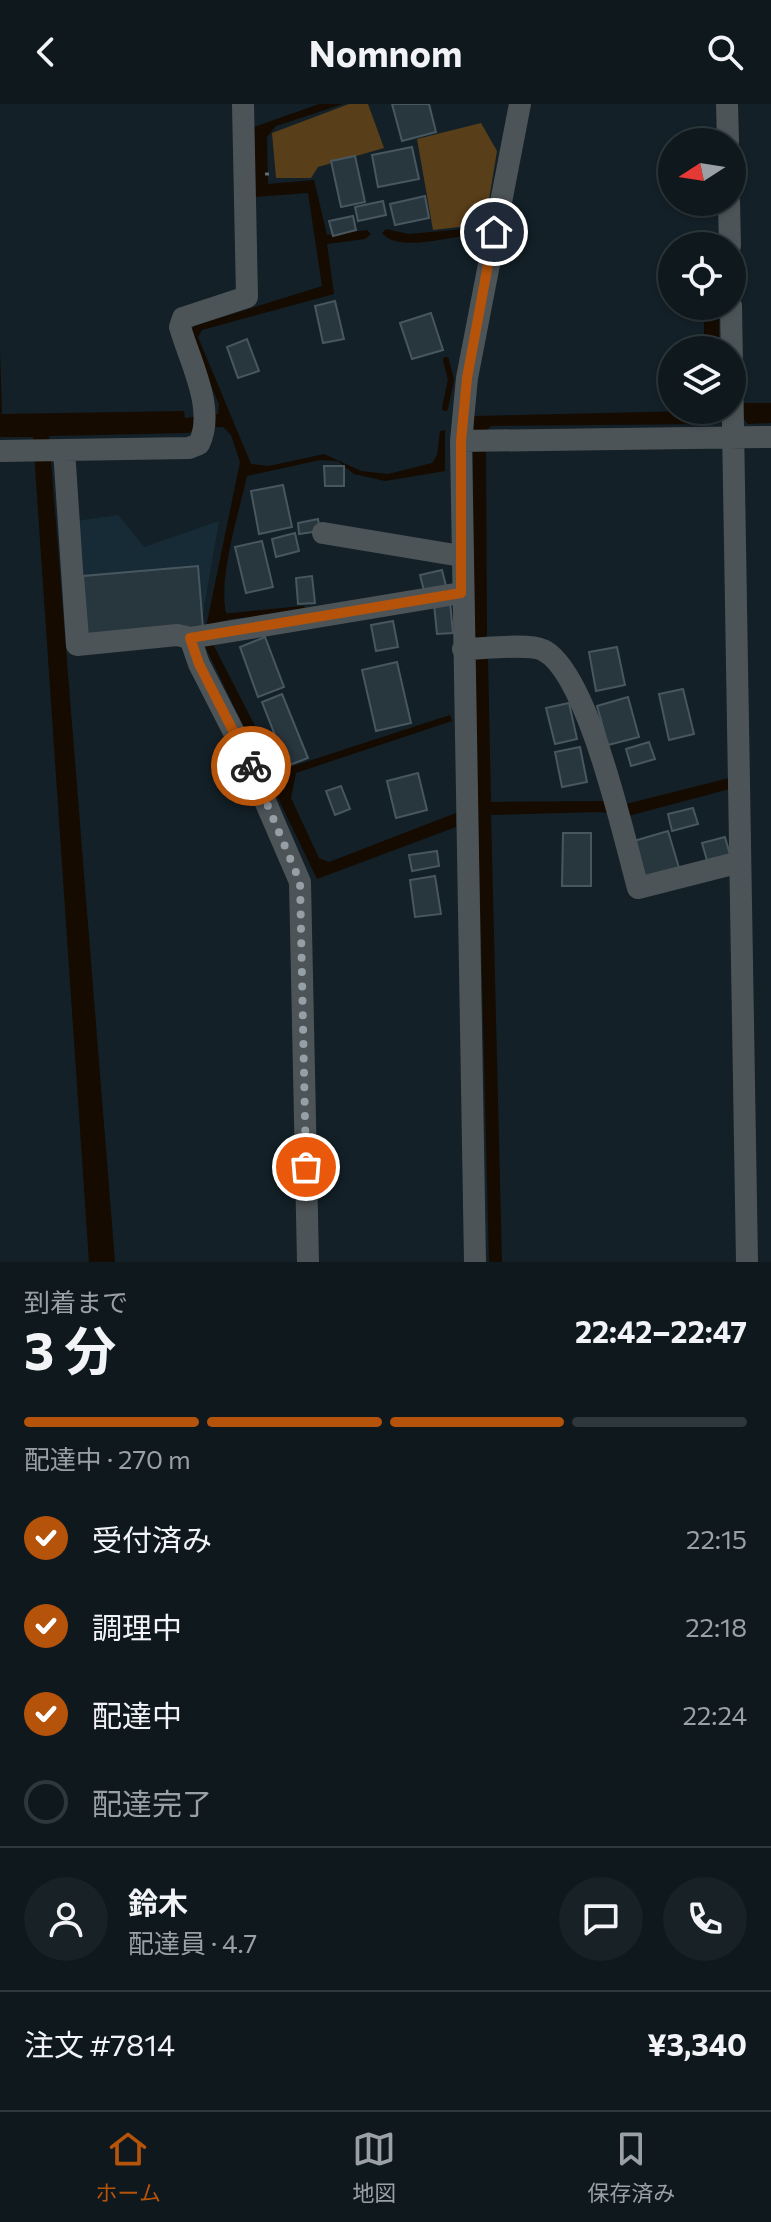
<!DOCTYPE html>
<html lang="ja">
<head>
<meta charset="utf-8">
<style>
	:root { --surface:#0e181d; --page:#172126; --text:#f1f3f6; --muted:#9ba0a4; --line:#2e373b; --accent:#b45309 }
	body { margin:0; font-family:Commissioner,"Noto Sans JP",sans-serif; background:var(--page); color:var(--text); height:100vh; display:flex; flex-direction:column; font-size:30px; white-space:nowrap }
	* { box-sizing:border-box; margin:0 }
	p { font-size:26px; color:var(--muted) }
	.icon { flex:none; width:44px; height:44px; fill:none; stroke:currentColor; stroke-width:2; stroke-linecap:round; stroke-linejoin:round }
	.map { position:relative; height:1158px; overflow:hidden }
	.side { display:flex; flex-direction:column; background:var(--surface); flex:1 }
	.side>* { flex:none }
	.needle { width:52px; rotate:258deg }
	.tools { position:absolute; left:658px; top:24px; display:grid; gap:16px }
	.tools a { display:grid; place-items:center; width:88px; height:88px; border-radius:50%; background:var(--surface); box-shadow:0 2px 6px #0004,0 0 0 2px var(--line); font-size:40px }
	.pin { position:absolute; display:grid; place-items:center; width:68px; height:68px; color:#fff; margin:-34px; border:4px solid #fff; border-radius:50%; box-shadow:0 2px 8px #0007 }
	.courier { position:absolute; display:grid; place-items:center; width:80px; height:80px; margin:-40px; border:6px solid #b45309; border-radius:50%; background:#fff; color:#222; box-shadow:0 2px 10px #0007 }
	.summary em { font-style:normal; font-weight:700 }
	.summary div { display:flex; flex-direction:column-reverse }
	.summary { display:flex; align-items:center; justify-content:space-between; height:136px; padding:0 24px }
	h1 { font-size:52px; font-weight:700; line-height:60px }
	.bar { display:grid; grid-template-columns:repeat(4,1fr); gap:12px 8px; align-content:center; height:96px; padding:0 24px }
	.bar i { height:10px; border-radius:6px; background:var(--line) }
	.bar .on { background:var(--accent) }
	.bar p { grid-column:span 4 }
	.line { display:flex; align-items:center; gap:20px; padding:0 24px; border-top:2px solid var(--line) }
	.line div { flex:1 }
	.round { display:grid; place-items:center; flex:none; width:84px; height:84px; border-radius:42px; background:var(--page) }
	ol { padding:0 24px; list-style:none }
	li { display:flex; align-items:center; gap:24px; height:88px }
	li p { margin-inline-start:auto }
	li .icon { padding:8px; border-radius:50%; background:var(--accent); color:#fff; stroke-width:4 }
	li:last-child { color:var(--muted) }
	li i { width:44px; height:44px; border:4px solid var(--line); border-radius:50% }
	header { display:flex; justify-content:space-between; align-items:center; height:104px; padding:0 24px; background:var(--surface); font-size:36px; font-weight:700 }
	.tabs { display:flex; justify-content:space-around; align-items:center; height:112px; border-top:2px solid var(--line); background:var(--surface); font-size:22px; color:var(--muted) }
	.tabs a { display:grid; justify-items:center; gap:4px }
	.tabs .on { color:var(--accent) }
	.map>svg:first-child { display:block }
	.built { fill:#172b36 }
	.green { fill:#593f19 }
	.water { fill:#150b00 }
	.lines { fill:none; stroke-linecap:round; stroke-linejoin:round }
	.stream { stroke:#150b00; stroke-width:6 }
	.building { fill:#28363e; stroke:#48575f; stroke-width:2 }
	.path { stroke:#616d73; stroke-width:3; stroke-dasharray:4 6; stroke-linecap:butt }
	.minor { stroke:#4d5457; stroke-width:22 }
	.done { stroke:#959fa5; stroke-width:8; stroke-dasharray:0 14.4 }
	.route { stroke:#b45309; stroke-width:10 }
</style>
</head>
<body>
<header><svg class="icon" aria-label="back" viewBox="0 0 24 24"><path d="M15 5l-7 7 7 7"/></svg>Nomnom<svg class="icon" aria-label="search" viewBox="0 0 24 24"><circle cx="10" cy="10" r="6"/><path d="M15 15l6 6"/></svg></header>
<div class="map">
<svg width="771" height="1158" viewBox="0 0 771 1158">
	<rect width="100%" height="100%" fill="#132027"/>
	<path class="built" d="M 118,411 L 144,443 L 219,417 L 201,522 L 80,534 L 75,417 Z"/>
	<path class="green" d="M 349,0 L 368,0 L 384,44 L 318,63 L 311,74 L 276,74 L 272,29 Z
		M 481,19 L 497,47 L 485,120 L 433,126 L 417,35 Z"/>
	<path class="water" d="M 319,0 L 343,0 L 276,22 L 267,33 L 268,80 L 314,76 L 327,131 L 367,126 L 371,130 L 365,135 L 327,140 L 334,190 L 202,226 L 198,233 L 251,360 L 269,362 L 324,350 L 361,367 L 388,370 L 432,359 L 437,351 L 440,327 L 445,326 L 445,367 L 385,377 L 354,370 L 338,357 L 320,356 L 247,372 C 239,409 215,482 228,516 L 218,518 L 213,540 L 278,667 L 450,611 L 452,617 L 296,669 L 291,694 L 319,754 L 329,758 L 456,709 L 456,723 L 317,775 L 203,538 L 240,358 L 231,331 L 223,323 L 196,324 L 189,329 L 49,332 L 115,1158 L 89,1158 L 33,333 L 0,333 L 0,246 L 2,310 L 184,307 L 185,314 L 218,310 L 219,300 L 188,230 L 194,222 L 322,182 L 308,89 L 255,93 L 254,23 Z
		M 386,125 L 409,130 L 464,125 L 468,128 L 465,132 C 443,134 398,148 382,129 Z
		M 704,202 L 719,202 L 719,246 L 704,246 Z
		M 732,299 L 771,299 L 771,319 L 748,320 L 743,314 L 721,314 L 712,320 L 491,322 L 485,328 L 474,328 L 474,312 L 732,306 Z
		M 473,347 L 486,347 L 487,536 L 474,536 Z
		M 474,554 L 488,554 L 491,698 L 606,697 L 622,701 L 729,674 L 730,685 L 628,712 L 600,708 L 491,711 L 502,1158 L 489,1158 Z"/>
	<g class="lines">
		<path class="stream" d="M 445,304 L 451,276 L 446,256
			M 222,513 L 302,505"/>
	</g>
	<path class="building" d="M 392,0 L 429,0 L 436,28 L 402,37 Z
		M 412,43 L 419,75 L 378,83 L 372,51 Z
		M 355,52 L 365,98 L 341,103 L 331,57 Z
		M 425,92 L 429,114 L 395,121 L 390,100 Z
		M 383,97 L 386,111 L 358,117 L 355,103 Z
		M 353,112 L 356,126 L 333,132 L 329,117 Z
		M 335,197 L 344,235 L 323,239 L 315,202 Z
		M 431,209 L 443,246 L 412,255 L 400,219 Z
		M 247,235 L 259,267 L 238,274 L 227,243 Z
		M 324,362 L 344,362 L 344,382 L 325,382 Z
		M 283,381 L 292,423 L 259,430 L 251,387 Z
		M 318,415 L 320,427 L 299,430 L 298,419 Z
		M 295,429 L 299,447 L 276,453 L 272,435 Z
		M 262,437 L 273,483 L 246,489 L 235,443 Z
		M 198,462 L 203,524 L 88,534 L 83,472 Z
		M 442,466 L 446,482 L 424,487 L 420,471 Z
		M 312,472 L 315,499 L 298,500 L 296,474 Z
		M 450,498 L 453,529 L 437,530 L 434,500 Z
		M 393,517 L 398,543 L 376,547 L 371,521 Z
		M 265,533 L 284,583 L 258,593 L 240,543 Z
		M 617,543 L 625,581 L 596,587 L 589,548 Z
		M 397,558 L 411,619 L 376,627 L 362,566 Z
		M 683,585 L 694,630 L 669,636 L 659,590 Z
		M 282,590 L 308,654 L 287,662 L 262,598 Z
		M 628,593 L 639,633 L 608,641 L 597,602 Z
		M 569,599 L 577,635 L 555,640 L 546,604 Z
		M 649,638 L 655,655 L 631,662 L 626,645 Z
		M 580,643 L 587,678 L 562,683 L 555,648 Z
		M 418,669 L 427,706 L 396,714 L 387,677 Z
		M 341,682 L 350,705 L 335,711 L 326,687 Z
		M 693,704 L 698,720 L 672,727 L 668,710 Z
		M 668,727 L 680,767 L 645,777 L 634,737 Z
		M 563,729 L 591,729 L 591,782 L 562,782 Z
		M 725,733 L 731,754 L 708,760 L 702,739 Z
		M 437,747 L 439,762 L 412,767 L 409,751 Z
		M 435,772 L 441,810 L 415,813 L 410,776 Z"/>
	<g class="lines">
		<path class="path" d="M 265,70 L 274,70"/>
		<path class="minor" d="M 727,0 L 728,38
			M 729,98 L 730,142
			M 731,202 L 747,1158
			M 461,337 L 771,333
			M 64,346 L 77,541 L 177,531 L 190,534 L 199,560 L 243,646 L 300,778 L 308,1158
			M 0,347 L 189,344 L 199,340 C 216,305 190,258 180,223 L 183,214 L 247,193 L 243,0
			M 323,429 L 461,452
			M 190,534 L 461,489
			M 463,545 C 482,545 527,539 543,546 C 588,568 624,734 638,784 L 740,758
			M 475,1158 L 461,337 L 467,274 L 520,0"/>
	</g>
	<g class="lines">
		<path class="done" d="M 251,662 L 300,778 L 306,1063"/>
		<path class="route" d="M 251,662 L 199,560 L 190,534 L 461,489 L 461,337 L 467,274 L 494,128"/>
	</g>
</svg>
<div class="tools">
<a><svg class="needle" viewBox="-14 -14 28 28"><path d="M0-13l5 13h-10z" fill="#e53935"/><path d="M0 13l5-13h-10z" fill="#9ba0a4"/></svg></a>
<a><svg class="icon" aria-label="locate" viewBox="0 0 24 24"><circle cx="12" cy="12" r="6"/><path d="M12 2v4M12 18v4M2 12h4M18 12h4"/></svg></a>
<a><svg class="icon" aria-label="layers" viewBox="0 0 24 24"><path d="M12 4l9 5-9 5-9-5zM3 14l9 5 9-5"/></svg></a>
</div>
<div class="pin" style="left:306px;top:1063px;background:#ea580c"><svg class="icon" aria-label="bag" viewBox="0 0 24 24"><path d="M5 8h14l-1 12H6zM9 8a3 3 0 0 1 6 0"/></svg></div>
<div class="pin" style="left:494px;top:128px;background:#1f2937"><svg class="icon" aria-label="home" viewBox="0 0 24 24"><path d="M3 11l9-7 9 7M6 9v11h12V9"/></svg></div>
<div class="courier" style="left:251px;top:662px"><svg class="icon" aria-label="bike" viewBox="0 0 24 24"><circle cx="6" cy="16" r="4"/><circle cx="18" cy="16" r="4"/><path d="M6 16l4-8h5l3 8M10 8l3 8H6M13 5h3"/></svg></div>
</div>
<section class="side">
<div class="summary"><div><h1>3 分</h1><p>到着まで</p></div><em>22:42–22:47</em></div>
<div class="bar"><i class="on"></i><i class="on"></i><i class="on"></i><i></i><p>配達中 · 270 m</p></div>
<ol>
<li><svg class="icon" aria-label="check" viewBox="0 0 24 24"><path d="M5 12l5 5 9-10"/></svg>受付済み<p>22:15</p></li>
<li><svg class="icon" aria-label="check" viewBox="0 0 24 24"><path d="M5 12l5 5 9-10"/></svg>調理中<p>22:18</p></li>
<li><svg class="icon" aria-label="check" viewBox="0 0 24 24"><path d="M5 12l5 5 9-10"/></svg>配達中<p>22:24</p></li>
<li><i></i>配達完了</li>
</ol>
<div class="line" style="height:144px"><a class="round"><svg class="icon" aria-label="person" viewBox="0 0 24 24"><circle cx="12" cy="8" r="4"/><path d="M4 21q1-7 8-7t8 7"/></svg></a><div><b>鈴木</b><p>配達員 · 4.7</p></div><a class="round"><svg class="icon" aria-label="chat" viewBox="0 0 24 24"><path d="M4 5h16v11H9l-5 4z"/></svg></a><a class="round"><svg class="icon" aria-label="phone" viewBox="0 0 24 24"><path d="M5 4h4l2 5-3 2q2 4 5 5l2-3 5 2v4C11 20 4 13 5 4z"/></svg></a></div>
<div class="line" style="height:104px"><div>注文 #7814</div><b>¥3,340</b></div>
</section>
<nav class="tabs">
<a class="on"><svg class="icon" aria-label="home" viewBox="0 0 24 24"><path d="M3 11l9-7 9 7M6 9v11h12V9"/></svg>ホーム</a>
<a><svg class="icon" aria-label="map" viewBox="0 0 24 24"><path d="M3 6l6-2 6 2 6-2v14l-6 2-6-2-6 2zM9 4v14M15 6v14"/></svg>地図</a>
<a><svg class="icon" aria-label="saved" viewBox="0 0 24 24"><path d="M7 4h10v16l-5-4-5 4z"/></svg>保存済み</a>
</nav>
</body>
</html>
